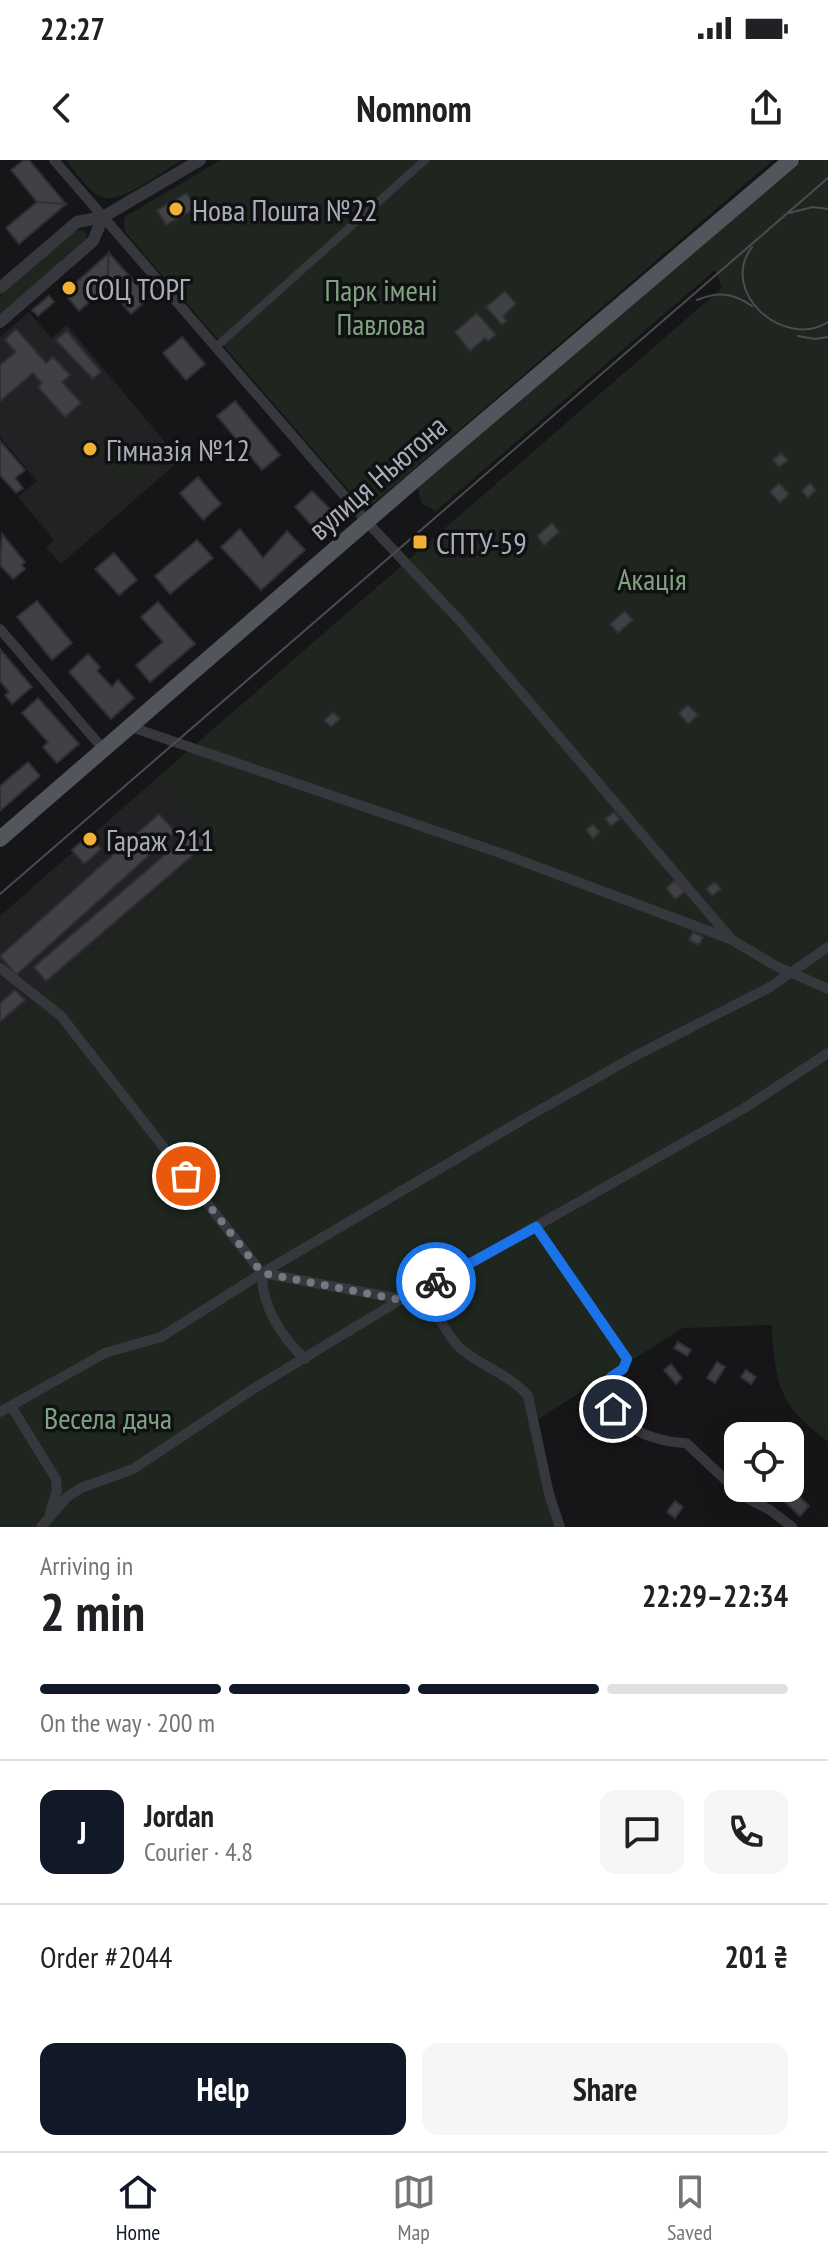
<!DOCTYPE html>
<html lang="en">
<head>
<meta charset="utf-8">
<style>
	:root { --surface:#fff; --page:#f6f6f6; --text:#202124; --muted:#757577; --line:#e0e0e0; --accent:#111827 }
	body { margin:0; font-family:"PT Sans Narrow",sans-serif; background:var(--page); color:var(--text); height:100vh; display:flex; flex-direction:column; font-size:30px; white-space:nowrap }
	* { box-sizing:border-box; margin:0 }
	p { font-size:26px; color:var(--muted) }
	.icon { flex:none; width:44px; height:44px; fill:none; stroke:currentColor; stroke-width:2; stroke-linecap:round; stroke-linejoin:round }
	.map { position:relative; height:1367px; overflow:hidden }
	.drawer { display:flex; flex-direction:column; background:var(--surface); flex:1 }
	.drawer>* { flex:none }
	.buttons { position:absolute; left:724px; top:1262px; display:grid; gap:16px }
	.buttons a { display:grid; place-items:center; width:80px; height:80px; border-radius:16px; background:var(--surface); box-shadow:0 8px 32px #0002; font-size:40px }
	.pin { position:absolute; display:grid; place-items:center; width:68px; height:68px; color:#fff; margin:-34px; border:4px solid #fff; border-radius:50%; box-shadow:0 2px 8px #0007 }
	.courier { position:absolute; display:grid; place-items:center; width:80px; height:80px; margin:-40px; border:6px solid #1a73e8; border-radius:50%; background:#fff; color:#222; box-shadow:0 2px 10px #0007 }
	.overview em { font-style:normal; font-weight:700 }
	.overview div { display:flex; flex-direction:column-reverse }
	.overview { display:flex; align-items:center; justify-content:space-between; height:136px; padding:0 40px }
	h1 { font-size:52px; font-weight:700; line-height:60px }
	.bar { display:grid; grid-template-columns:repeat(4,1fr); gap:12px 8px; align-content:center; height:96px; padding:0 40px }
	.bar i { height:10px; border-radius:6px; background:var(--line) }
	.bar .selected { background:var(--accent) }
	.bar p { grid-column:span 4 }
	.line { display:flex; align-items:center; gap:20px; padding:0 40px; border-top:2px solid var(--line) }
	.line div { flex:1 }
	.round { display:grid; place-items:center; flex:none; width:84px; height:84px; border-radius:16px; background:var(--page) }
	.cta { display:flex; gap:16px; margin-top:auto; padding:16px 40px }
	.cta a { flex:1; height:92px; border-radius:16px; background:var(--accent); color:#fff; font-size:32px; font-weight:700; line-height:92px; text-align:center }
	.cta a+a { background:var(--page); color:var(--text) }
	.status { display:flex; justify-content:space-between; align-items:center; height:56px; padding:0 40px; background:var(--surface); direction:ltr }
	.status svg { height:22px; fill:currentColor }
	header { display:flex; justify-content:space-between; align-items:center; height:104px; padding:0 40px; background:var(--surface); font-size:36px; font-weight:700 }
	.tabs { display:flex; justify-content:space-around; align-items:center; height:112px; border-top:2px solid var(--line); background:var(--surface); font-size:22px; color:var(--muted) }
	.tabs a { display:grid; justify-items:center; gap:4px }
	.tabs .selected { color:var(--accent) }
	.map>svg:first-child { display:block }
	.built { fill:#222225 }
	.green { fill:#1e261f }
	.building { fill:#404145; stroke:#303034; stroke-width:2 }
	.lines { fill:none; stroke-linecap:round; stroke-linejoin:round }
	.pedestrian { stroke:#37383d; stroke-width:8 }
	.minor { stroke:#37383d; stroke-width:10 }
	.tertiary { stroke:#37383d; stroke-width:12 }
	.primary { stroke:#53555c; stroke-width:16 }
	.tram { stroke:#4a4c52; stroke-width:2 }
	.done { stroke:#757880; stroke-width:8; stroke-dasharray:0 14.4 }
	.route { stroke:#1a73e8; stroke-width:10 }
	.poi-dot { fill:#f2b134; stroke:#111113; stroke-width:3 }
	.labels { text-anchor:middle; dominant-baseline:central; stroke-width:7; stroke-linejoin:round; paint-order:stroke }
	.poi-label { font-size:30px; fill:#a8adb8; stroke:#111113; text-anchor:start }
	.park-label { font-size:30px; fill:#7fa381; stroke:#111113 }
	.street-label { font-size:30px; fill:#a8adb8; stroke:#111113 }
</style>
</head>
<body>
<div class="status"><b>22:27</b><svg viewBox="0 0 49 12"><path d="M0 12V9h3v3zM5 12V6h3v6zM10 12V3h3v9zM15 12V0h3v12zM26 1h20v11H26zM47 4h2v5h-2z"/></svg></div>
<header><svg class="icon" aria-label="back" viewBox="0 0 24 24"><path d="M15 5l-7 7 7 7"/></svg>Nomnom<svg class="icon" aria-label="share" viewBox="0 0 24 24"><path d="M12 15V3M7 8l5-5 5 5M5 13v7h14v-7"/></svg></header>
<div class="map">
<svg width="828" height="1367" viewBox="0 0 828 1367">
	<rect width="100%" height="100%" fill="#161618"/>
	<path class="built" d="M 29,152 L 51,178 L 67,165 L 180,300 L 61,404 L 46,387 L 54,380 L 18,337 L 37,321 L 0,277 L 0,177 Z
		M 158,617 L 214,682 L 0,871 L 0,756 Z"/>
	<path class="green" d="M 66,0 L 182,0 C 165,10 119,45 102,37 C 87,31 76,12 66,0 Z
		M 221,0 L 773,0 L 366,350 L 125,72 L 124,60 L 126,56 Z
		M 802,0 L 828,0 L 828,1282 C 812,1269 793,1255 784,1235 C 774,1215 774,1187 771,1165 L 683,1168 L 535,1261 L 560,1367 L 0,1367 L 0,871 L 214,682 L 158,617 L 722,128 L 715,110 L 436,351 L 422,344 L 417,326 Z
		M 81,70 L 86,73 L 86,79 L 0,155 L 0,136 L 74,71 Z
		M 114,274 L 124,277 L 148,302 L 148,316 C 132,337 112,310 101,296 C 97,285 102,276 114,274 Z"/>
	<path class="building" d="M 24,0 L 29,0 L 66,44 L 37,42 L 11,10 Z
		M 187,33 L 196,48 L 166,65 L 157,50 Z
		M 37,42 L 66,44 L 19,84 L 6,68 Z
		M 109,93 L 107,126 L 79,151 L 64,133 Z
		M 109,93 L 149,138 L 131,154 L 107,126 Z
		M 505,131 L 516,144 L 503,156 L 507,161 L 502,165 L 486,147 Z
		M 49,136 L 54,142 L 38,156 L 32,150 Z
		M 477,153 L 496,175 L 488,181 L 485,178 L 470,191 L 455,172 Z
		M 16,169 L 46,203 L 53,197 L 70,215 L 62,222 L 81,243 L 65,257 L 38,227 L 42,223 L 33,213 L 0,241 L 0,205 L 16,192 L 5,180 Z
		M 67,171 L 101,212 L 93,219 L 56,180 Z
		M 182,177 L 205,204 L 186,220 L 163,193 Z
		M 235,241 L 280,295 L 262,310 L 217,256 Z
		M 0,281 L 25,310 L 15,318 L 23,328 L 16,333 L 0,315 Z
		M 781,293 L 788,300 L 779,307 L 773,300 Z
		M 198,317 L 221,344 L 203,360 L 180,333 Z
		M 779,323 L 789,334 L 780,343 L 770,332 Z
		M 810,323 L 816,330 L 808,338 L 802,331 Z
		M 312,331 L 334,353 L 316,370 L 295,347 Z
		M 552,363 L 559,372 L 544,385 L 537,376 Z
		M 240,369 L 263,398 L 287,371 L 305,390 L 261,430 L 221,387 Z
		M 2,374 L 25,402 L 22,405 L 25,409 L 13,419 L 0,405 Z
		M 197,380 L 213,398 L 170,434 L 155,416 Z
		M 114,393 L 137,420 L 119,435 L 95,409 Z
		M 37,441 L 72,483 L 52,500 L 17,457 Z
		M 158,442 L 195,484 L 150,522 L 136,505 L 163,482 L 141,457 Z
		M 625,451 L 633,460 L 618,473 L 610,464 Z
		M 0,489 L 32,527 L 12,544 L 5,535 L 9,532 L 0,521 Z
		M 88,494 L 100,507 L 97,511 L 112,527 L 118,520 L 134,538 L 111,559 L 69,512 Z
		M 38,538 L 79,584 L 57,603 L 43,587 L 48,582 L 22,553 Z
		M 688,545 L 698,555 L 688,564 L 679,553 Z
		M 333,552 L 340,559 L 331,567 L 324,560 Z
		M 28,602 L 40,616 L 0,651 L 0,626 Z
		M 614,652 L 620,659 L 611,666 L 605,659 Z
		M 159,654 L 175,672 L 16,815 L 0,796 Z
		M 593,664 L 600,672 L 593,679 L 586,670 Z
		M 195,669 L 207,683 L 46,821 L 34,807 Z
		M 89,675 L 101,689 L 84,704 L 72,690 Z
		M 675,720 L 685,732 L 675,739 L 666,728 Z
		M 715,722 L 721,729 L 712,736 L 706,729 Z
		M 693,772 L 703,777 L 699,785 L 689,780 Z
		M 15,830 L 25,840 L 0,862 L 0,843 Z
		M 678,1182 L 691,1190 L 687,1196 L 674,1188 Z
		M 717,1202 L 725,1207 L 715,1223 L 707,1218 Z
		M 671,1204 L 682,1218 L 676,1224 L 664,1210 Z
		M 746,1210 L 756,1217 L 751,1224 L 741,1217 Z
		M 794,1331 L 809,1346 L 800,1356 L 784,1341 Z
		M 675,1341 L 683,1347 L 675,1358 L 667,1352 Z"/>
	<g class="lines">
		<path class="pedestrian" d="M 216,187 L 425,0"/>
		<path class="minor" d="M 54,0 L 368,363 L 462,463 L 732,780 L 776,806 L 828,829
			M 0,469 L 104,590
			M 131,567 L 503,694 L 730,779
			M 0,808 L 61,856 L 262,1113 L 428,1144 C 440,1156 446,1173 457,1185 C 478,1206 509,1213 528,1236 L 549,1334 L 560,1367
			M 536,1067 L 627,1199 L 623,1209 L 611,1217 C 599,1261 649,1282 686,1283 L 743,1336 L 770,1350 L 792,1367
			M 262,1113 C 261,1145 282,1178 305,1199
			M 11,1246 L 56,1319 L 57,1331 L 50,1353
			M 0,1252 L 105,1193 L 161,1177 L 262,1113 L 529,956 L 635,896 L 770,827 L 828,787
			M 41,1367 L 67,1337 L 81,1328 L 133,1309 L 253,1229 L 400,1140 L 457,1111 L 743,949 L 828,893"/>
		<path class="tertiary" d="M 0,128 L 77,62 L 103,57 L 200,0
			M 0,162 L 93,81 L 103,57"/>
		<path class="primary" d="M 0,679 L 417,318 L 791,0"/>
		<path class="tram" d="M 789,53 L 813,47 L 828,49
			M 752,87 C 718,132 784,190 828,162
			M 697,140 C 719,131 733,133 752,146
			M 798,176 L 815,179 L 828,177
			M 0,734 L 828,18"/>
	</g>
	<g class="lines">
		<path class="done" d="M 186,1016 L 262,1113 L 400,1140 L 436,1122"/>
		<path class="route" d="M 436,1122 L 536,1067 L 627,1199 L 623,1209 L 611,1217 L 607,1230 L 613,1249"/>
	</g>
	<g class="poi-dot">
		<circle cx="176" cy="49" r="8"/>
		<circle cx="69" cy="128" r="8"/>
		<circle cx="90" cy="289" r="8"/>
		<rect x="412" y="374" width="16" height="16" rx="4"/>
		<circle cx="90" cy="679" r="8"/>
	</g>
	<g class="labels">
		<g class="poi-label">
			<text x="192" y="49">Нова Пошта №22</text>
			<text x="85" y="128">СОЦ ТОРГ</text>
			<text x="106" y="289">Гімназія №12</text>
			<text x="436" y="382">СПТУ-59</text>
			<text x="106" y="679">Гараж 211</text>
		</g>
		<g class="park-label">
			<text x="381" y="129">Парк імені<tspan x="381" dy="34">Павлова</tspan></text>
			<text x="652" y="418">Акація</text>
			<text x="108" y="1257">Весела дача</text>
		</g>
		<g class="street-label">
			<text transform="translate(377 317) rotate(-41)">вулиця Ньютона</text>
		</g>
	</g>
</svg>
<div class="buttons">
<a><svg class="icon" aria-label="locate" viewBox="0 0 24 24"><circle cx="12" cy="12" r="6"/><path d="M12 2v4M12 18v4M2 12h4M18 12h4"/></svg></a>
</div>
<div class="pin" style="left:186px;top:1016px;background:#ea580c"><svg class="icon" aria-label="bag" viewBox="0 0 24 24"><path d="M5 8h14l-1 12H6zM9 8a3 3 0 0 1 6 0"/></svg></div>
<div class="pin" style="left:613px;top:1249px;background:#1f2937"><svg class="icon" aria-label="home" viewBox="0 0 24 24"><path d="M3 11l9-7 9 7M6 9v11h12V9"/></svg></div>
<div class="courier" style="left:436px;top:1122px"><svg class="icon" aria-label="bike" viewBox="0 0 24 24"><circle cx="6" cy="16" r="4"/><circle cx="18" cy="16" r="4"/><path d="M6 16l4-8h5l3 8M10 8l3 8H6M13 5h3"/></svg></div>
</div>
<section class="drawer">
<div class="overview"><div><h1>2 min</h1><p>Arriving in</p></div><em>22:29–22:34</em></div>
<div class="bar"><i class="selected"></i><i class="selected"></i><i class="selected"></i><i></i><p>On the way · 200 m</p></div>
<div class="line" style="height:144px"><b class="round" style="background:var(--accent);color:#fff">J</b><div><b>Jordan</b><p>Courier · 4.8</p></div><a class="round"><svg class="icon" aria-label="chat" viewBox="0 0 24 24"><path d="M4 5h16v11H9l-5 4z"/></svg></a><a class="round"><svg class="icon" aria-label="phone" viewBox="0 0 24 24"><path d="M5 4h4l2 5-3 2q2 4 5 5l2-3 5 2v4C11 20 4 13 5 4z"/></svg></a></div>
<div class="line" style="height:104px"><div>Order #2044</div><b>201 ₴</b></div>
<div class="cta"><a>Help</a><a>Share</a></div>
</section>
<nav class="tabs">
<a class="selected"><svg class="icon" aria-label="home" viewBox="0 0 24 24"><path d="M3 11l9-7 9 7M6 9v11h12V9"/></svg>Home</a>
<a><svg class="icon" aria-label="map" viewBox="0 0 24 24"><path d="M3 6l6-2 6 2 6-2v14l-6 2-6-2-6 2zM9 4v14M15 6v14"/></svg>Map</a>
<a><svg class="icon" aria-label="saved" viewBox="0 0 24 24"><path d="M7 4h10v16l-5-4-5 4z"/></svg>Saved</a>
</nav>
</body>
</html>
